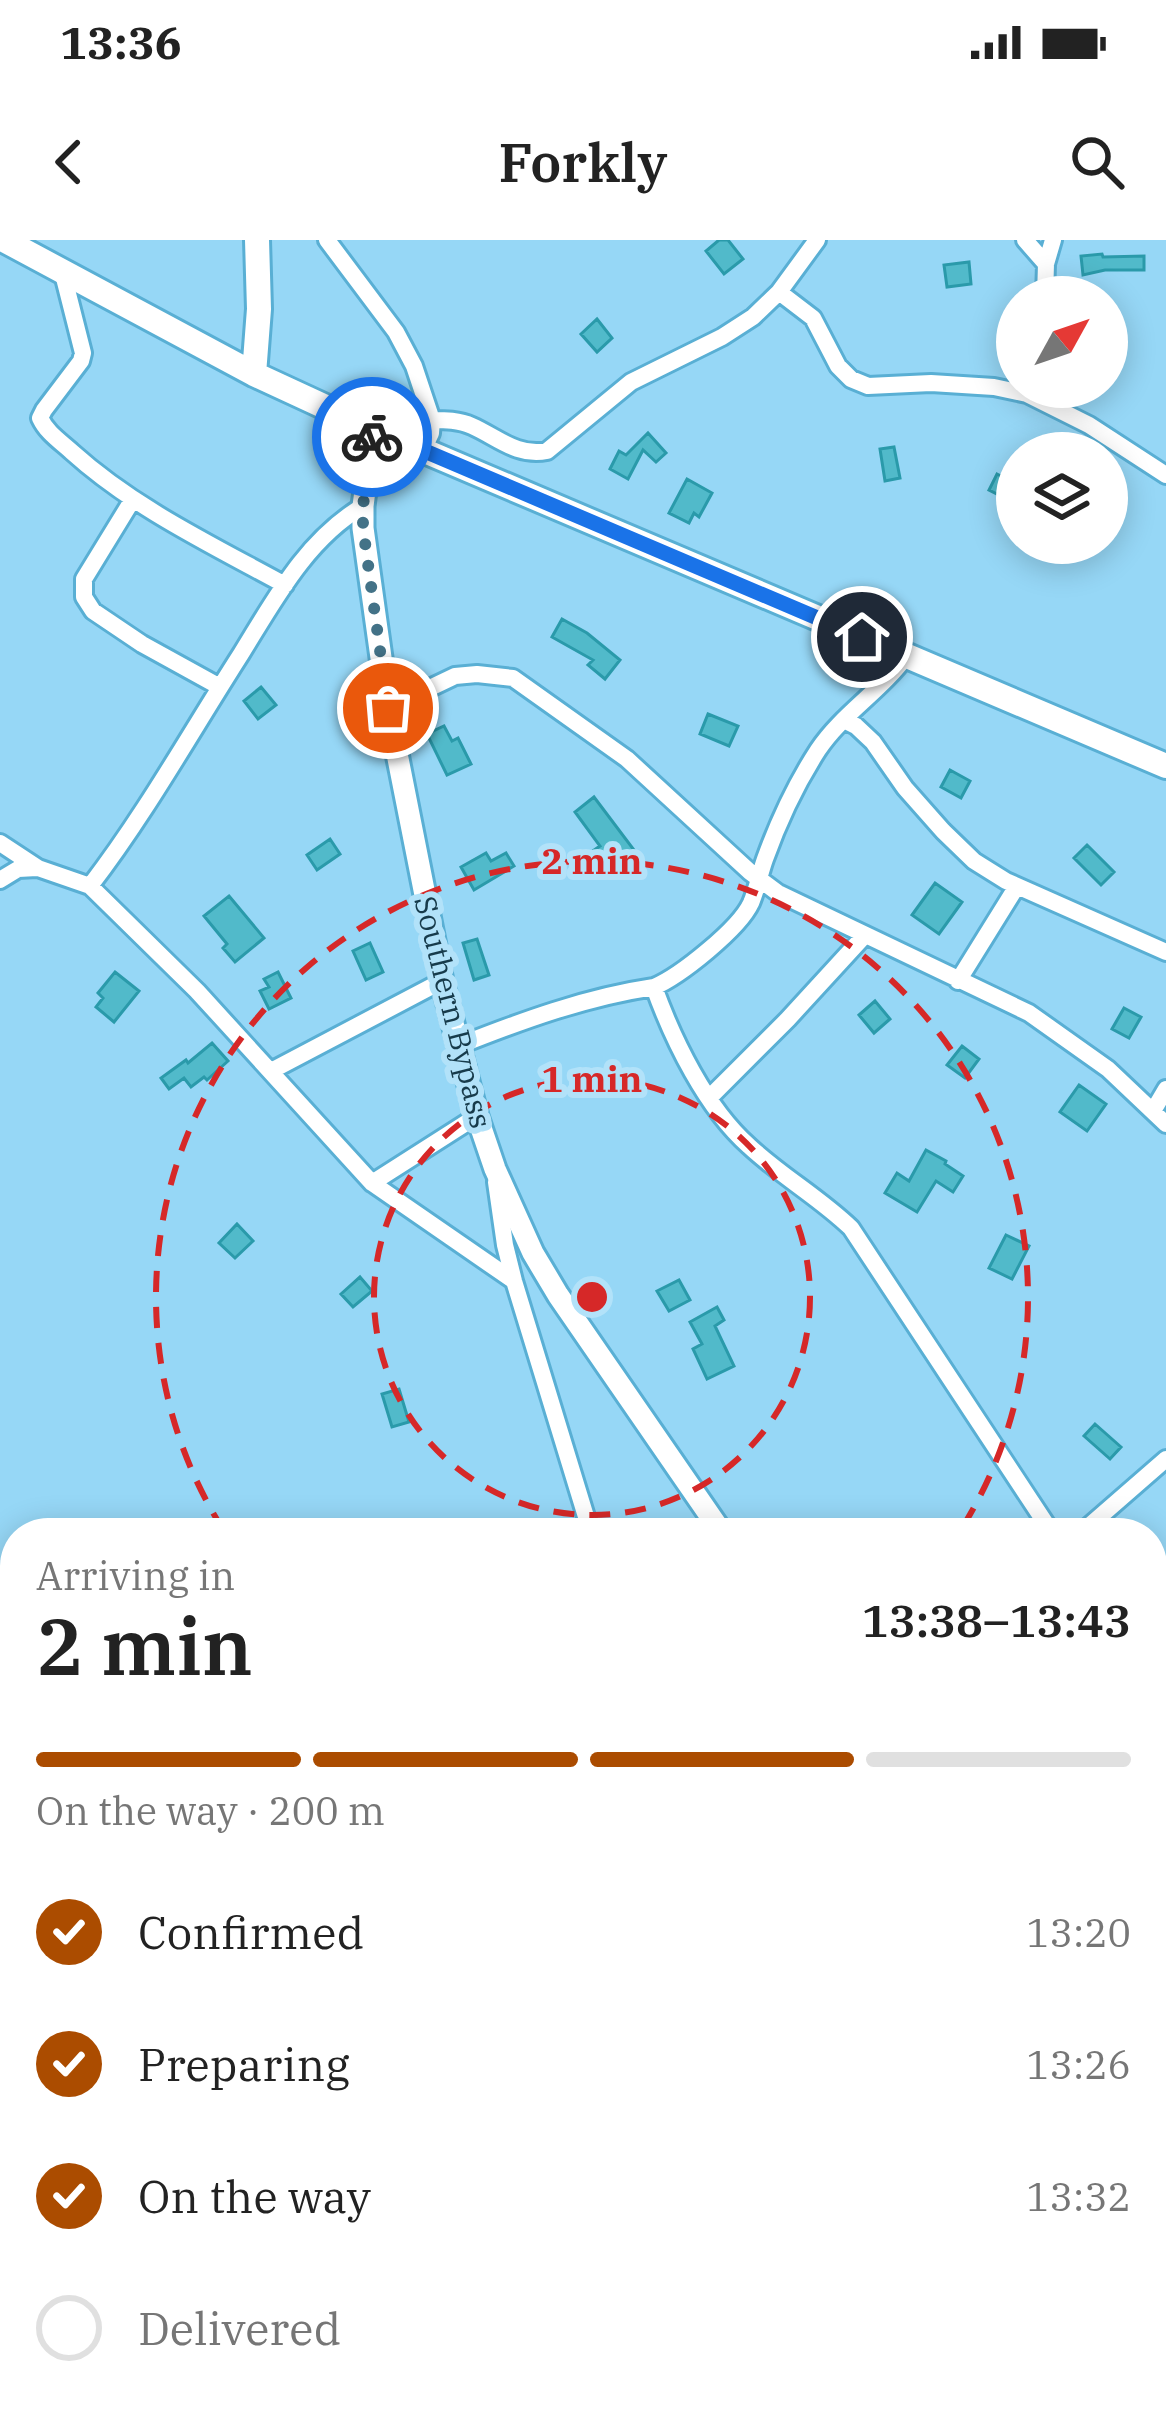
<!DOCTYPE html>
<html lang="en">
<head>
<meta charset="utf-8">
<style>
	:root { --surface:#fff; --page:#f2f2f2; --text:#222; --muted:#767676; --line:#e0e0e0; --accent:#ab4c00 }
	body { margin:0; font-family:"IBM Plex Serif",serif; background:var(--page); color:var(--text); height:100vh; display:flex; flex-direction:column; font-size:45px; white-space:nowrap }
	* { box-sizing:border-box; margin:0 }
	p { font-size:39px; color:var(--muted) }
	.icon { flex:none; width:66px; height:66px; fill:none; stroke:currentColor; stroke-width:2; stroke-linecap:round; stroke-linejoin:round }
	.map { position:relative; flex:1; overflow:hidden }
	.sheet { position:absolute; left:0px; top:1278px; width:1167px; height:903px; display:flex; flex-direction:column; background:var(--surface); border-radius:48px 48px 0 0; box-shadow:0 6px 30px #0003 }
	.sheet>* { flex:none }
	.needle { width:78px; rotate:50deg }
	.buttons { position:absolute; left:996px; top:36px; display:grid; gap:24px }
	.buttons a { display:grid; place-items:center; width:132px; height:132px; border-radius:50%; background:var(--surface); box-shadow:0 6px 30px #0003; font-size:60px }
	.pin { position:absolute; display:grid; place-items:center; width:102px; height:102px; color:#fff; margin:-51px; border:6px solid #fff; border-radius:50%; box-shadow:0 3px 12px #0007 }
	.courier { position:absolute; display:grid; place-items:center; width:120px; height:120px; margin:-60px; border:9px solid #1a73e8; border-radius:50%; background:#fff; color:#222; box-shadow:0 3px 15px #0007 }
	.head em { font-style:normal; font-weight:600 }
	.head div { display:flex; flex-direction:column-reverse }
	.head { display:flex; align-items:center; justify-content:space-between; height:204px; padding:0 36px }
	h1 { font-size:78px; font-weight:600; line-height:90px }
	.bar { display:grid; grid-template-columns:repeat(4,1fr); gap:18px 12px; align-content:center; height:144px; padding:0 36px }
	.bar i { height:15px; border-radius:9px; background:var(--line) }
	.bar .selected { background:var(--accent) }
	.bar p { grid-column:span 4 }
	ol { padding:0 36px; list-style:none }
	li { display:flex; align-items:center; gap:36px; height:132px }
	li p { margin-inline-start:auto }
	li .icon { padding:12px; border-radius:50%; background:var(--accent); color:#fff; stroke-width:4 }
	li:last-child { color:var(--muted) }
	li i { width:66px; height:66px; border:6px solid var(--line); border-radius:50% }
	.status { display:flex; justify-content:space-between; align-items:center; height:84px; padding:0 60px; background:var(--surface); direction:ltr }
	.status svg { height:33px; fill:currentColor }
	header { display:flex; justify-content:space-between; align-items:center; height:156px; padding:0 36px; background:var(--surface); font-size:54px; font-weight:600 }
	.map>svg:first-child { display:block }
	.building { fill:#51baca; stroke:#2a9aaa; stroke-width:3 }
	.lines { fill:none; stroke-linecap:round; stroke-linejoin:round }
	.minor-casing { stroke:#59afd4; stroke-width:22 }
	.tertiary-casing { stroke:#59afd4; stroke-width:27 }
	.secondary-casing { stroke:#59afd4; stroke-width:30 }
	.minor { stroke:#fff; stroke-width:16 }
	.tertiary { stroke:#fff; stroke-width:21 }
	.secondary { stroke:#fff; stroke-width:24 }
	.done { stroke:#437287; stroke-width:12; stroke-dasharray:0 21.6 }
	.route { stroke:#1a73e8; stroke-width:15 }
	.ring { fill:none; stroke:#d62828; stroke-width:6; stroke-dasharray:21 15 }
	.labels { text-anchor:middle; dominant-baseline:central; stroke-width:12; stroke-linejoin:round; paint-order:stroke }
	.street-label { font-size:30px; fill:#173b4b; stroke:#b2e2f9 }
	.centre { fill:#d62828; stroke:#b2e2f9; stroke-width:6 }
	.ring-label { font-size:36px; text-anchor:middle; font-weight:bold; fill:#d62828; stroke:#b2e2f9; stroke-width:12; stroke-linejoin:round; paint-order:stroke }
</style>
</head>
<body>
<div class="status"><b>13:36</b><svg viewBox="0 0 49 12"><path d="M0 12V9h3v3zM5 12V6h3v6zM10 12V3h3v9zM15 12V0h3v12zM26 1h20v11H26zM47 4h2v5h-2z"/></svg></div>
<header><svg class="icon" aria-label="back" viewBox="0 0 24 24"><path d="M15 5l-7 7 7 7"/></svg>Forkly<svg class="icon" aria-label="search" viewBox="0 0 24 24"><circle cx="10" cy="10" r="6"/><path d="M15 15l6 6"/></svg></header>
<div class="map">
<svg width="1166" height="2180" viewBox="0 0 1166 2180">
	<rect width="100%" height="100%" fill="#96d7f6"/>
	<path class="building" d="M 719,0 L 728,0 L 743,19 L 724,34 L 706,11 Z
		M 1102,14 L 1103,17 L 1144,16 L 1144,30 L 1105,30 L 1083,35 L 1081,16 Z
		M 969,22 L 971,44 L 947,47 L 944,25 Z
		M 597,79 L 612,98 L 597,112 L 581,94 Z
		M 648,193 L 666,213 L 656,222 L 643,210 L 628,239 L 610,229 L 619,211 L 626,215 Z
		M 894,207 L 900,238 L 885,241 L 880,209 Z
		M 997,234 L 1017,244 L 1017,264 L 989,250 Z
		M 687,239 L 712,253 L 699,277 L 694,273 L 689,283 L 669,273 Z
		M 562,379 L 587,393 L 620,420 L 605,439 L 588,425 L 593,420 L 552,397 Z
		M 261,447 L 276,465 L 258,479 L 244,461 Z
		M 708,474 L 738,486 L 729,506 L 700,494 Z
		M 444,486 L 452,501 L 458,498 L 471,524 L 447,535 L 427,494 Z
		M 950,530 L 970,541 L 961,558 L 941,547 Z
		M 594,557 L 634,610 L 627,616 L 632,622 L 614,636 L 594,610 L 600,606 L 575,572 Z
		M 330,599 L 340,614 L 317,630 L 307,615 Z
		M 1087,605 L 1114,632 L 1101,645 L 1074,618 Z
		M 486,613 L 491,621 L 506,613 L 514,626 L 474,650 L 461,627 Z
		M 935,643 L 962,662 L 939,694 L 912,675 Z
		M 229,656 L 264,698 L 235,722 L 223,708 L 227,704 L 204,676 Z
		M 477,699 L 489,735 L 474,740 L 463,703 Z
		M 370,703 L 383,732 L 366,740 L 353,711 Z
		M 115,732 L 139,751 L 114,782 L 96,767 L 103,758 L 98,753 Z
		M 278,732 L 291,758 L 269,769 L 260,751 L 269,747 L 264,739 Z
		M 875,761 L 890,779 L 874,793 L 859,775 Z
		M 1124,768 L 1141,777 L 1129,798 L 1112,789 Z
		M 212,803 L 228,821 L 207,840 L 204,837 L 191,847 L 184,838 L 169,849 L 161,838 L 186,820 L 188,823 Z
		M 962,806 L 979,819 L 965,838 L 947,825 Z
		M 1079,845 L 1106,864 L 1087,891 L 1060,872 Z
		M 926,910 L 946,921 L 945,924 L 963,936 L 953,952 L 936,941 L 917,972 L 885,953 L 897,933 L 909,941 Z
		M 237,984 L 253,1001 L 235,1018 L 219,1003 Z
		M 1006,995 L 1029,1006 L 1012,1039 L 989,1028 Z
		M 360,1037 L 372,1051 L 353,1067 L 341,1054 Z
		M 679,1040 L 690,1060 L 669,1071 L 657,1051 Z
		M 717,1067 L 724,1080 L 715,1086 L 734,1126 L 707,1139 L 693,1109 L 702,1104 L 690,1082 Z
		M 399,1149 L 409,1182 L 392,1187 L 382,1154 Z
		M 1095,1184 L 1121,1207 L 1110,1219 L 1084,1196 Z"/>
	<g class="lines">
		<g class="minor-casing">
			<path id="minor" d="M 327,0 L 396,92 L 414,126 L 432,180 L 431,193 L 423,210
				M 1025,0 L 1046,24
				M 63,34 L 83,113 L 81,121 L 44,170 L 40,178 C 47,193 60,201 72,212 C 134,268 212,305 285,345
				M 779,52 L 813,78 L 838,126 L 851,139 L 868,146 L 931,143 L 994,147 L 1027,154 L 1089,185 L 1166,235
				M 1045,57 L 1046,24 L 1053,0
				M 432,180 C 445,180 459,180 472,186 C 497,197 517,217 547,211 L 631,142 L 722,97 L 753,77 L 779,52 L 817,0
				M 133,259 L 84,339 L 84,357 L 93,371 L 142,404 L 220,447
				M 388,468 L 455,436 L 477,434 L 513,438 L 627,519 L 750,632 L 778,653 L 1029,773 L 1108,829 L 1166,884
				M 844,480 L 856,486 L 873,502 L 905,548 L 943,591 L 974,621 L 1006,641 L 1166,712
				M 0,603 L 38,628 L 90,646 C 146,573 191,492 241,414 C 275,359 306,300 363,266
				M 0,640 L 18,629 L 37,628
				M 90,646 L 197,751 L 372,943 L 514,1041
				M 958,741 L 1017,646
				M 654,747 C 680,736 739,689 751,663 C 757,649 760,633 765,619 C 779,580 796,544 818,510 C 842,474 881,451 907,415
				M 458,806 C 521,781 586,757 654,747 C 673,800 706,868 749,906 C 781,936 820,958 851,988 L 1052,1293
				M 271,831 L 442,741
				M 709,858 L 788,779 L 865,695
				M 1153,871 L 1166,849
				M 496,942 L 505,1005 L 514,1041 L 591,1293
				M 372,943 L 477,876
				M 1081,1293 L 1166,1219
				M 1152,1433 L 1166,1442
				M 1152,1671 L 1166,1669
				M 1152,1992 L 1166,1978
				M 878,2166 L 881,2180"/>
		</g>
		<g class="tertiary-casing">
			<path id="tertiary" d="M 373,189 L 363,266 L 363,288 L 388,468 L 442,741 L 477,876 L 495,929 L 533,1013 L 558,1055 L 722,1293
				M 1152,2000 L 1166,2024"/>
		</g>
		<g class="secondary-casing">
			<path id="secondary" d="M 4,0 L 254,134 L 373,189 L 1166,526
				M 254,134 L 259,69 L 257,0"/>
		</g>
		<use href="#minor" class="minor"/>
		<use href="#tertiary" class="tertiary"/>
		<use href="#secondary" class="secondary"/>
	</g>
	<g class="lines">
		<path class="done" d="M 372,197 L 363,266 L 363,288 L 388,468"/>
		<path class="route" d="M 372,197 L 373,189 L 862,397"/>
	</g>
	<g class="ring">
		<circle cx="592" cy="1057" r="218"/>
		<path d="M224 1291A436 436 0 1 1 960 1291"/>
	</g>
	<g class="labels">
		<g class="street-label">
			<text transform="translate(454 772) rotate(76)">Southern Bypass</text>
		</g>
	</g>
	<circle cx="592" cy="1057" r="18" class="centre"/>
	<g class="ring-label">
		<text x="592" y="634">2 min</text>
		<text x="592" y="852">1 min</text>
	</g>
</svg>
<div class="buttons">
<a><svg class="needle" viewBox="-14 -14 28 28"><path d="M0-13l5 13h-10z" fill="#e53935"/><path d="M0 13l5-13h-10z" fill="#767676"/></svg></a>
<a><svg class="icon" aria-label="layers" viewBox="0 0 24 24"><path d="M12 4l9 5-9 5-9-5zM3 14l9 5 9-5"/></svg></a>
</div>
<div class="pin" style="left:388px;top:468px;background:#ea580c"><svg class="icon" aria-label="bag" viewBox="0 0 24 24"><path d="M5 8h14l-1 12H6zM9 8a3 3 0 0 1 6 0"/></svg></div>
<div class="pin" style="left:862px;top:397px;background:#1f2937"><svg class="icon" aria-label="home" viewBox="0 0 24 24"><path d="M3 11l9-7 9 7M6 9v11h12V9"/></svg></div>
<div class="courier" style="left:372px;top:197px"><svg class="icon" aria-label="bike" viewBox="0 0 24 24"><circle cx="6" cy="16" r="4"/><circle cx="18" cy="16" r="4"/><path d="M6 16l4-8h5l3 8M10 8l3 8H6M13 5h3"/></svg></div>
<section class="sheet">
<div class="head"><div><h1>2 min</h1><p>Arriving in</p></div><em>13:38–13:43</em></div>
<div class="bar"><i class="selected"></i><i class="selected"></i><i class="selected"></i><i></i><p>On the way · 200 m</p></div>
<ol>
<li><svg class="icon" aria-label="check" viewBox="0 0 24 24"><path d="M5 12l5 5 9-10"/></svg>Confirmed<p>13:20</p></li>
<li><svg class="icon" aria-label="check" viewBox="0 0 24 24"><path d="M5 12l5 5 9-10"/></svg>Preparing<p>13:26</p></li>
<li><svg class="icon" aria-label="check" viewBox="0 0 24 24"><path d="M5 12l5 5 9-10"/></svg>On the way<p>13:32</p></li>
<li><i></i>Delivered</li>
</ol>
</section>
</div>
</body>
</html>
